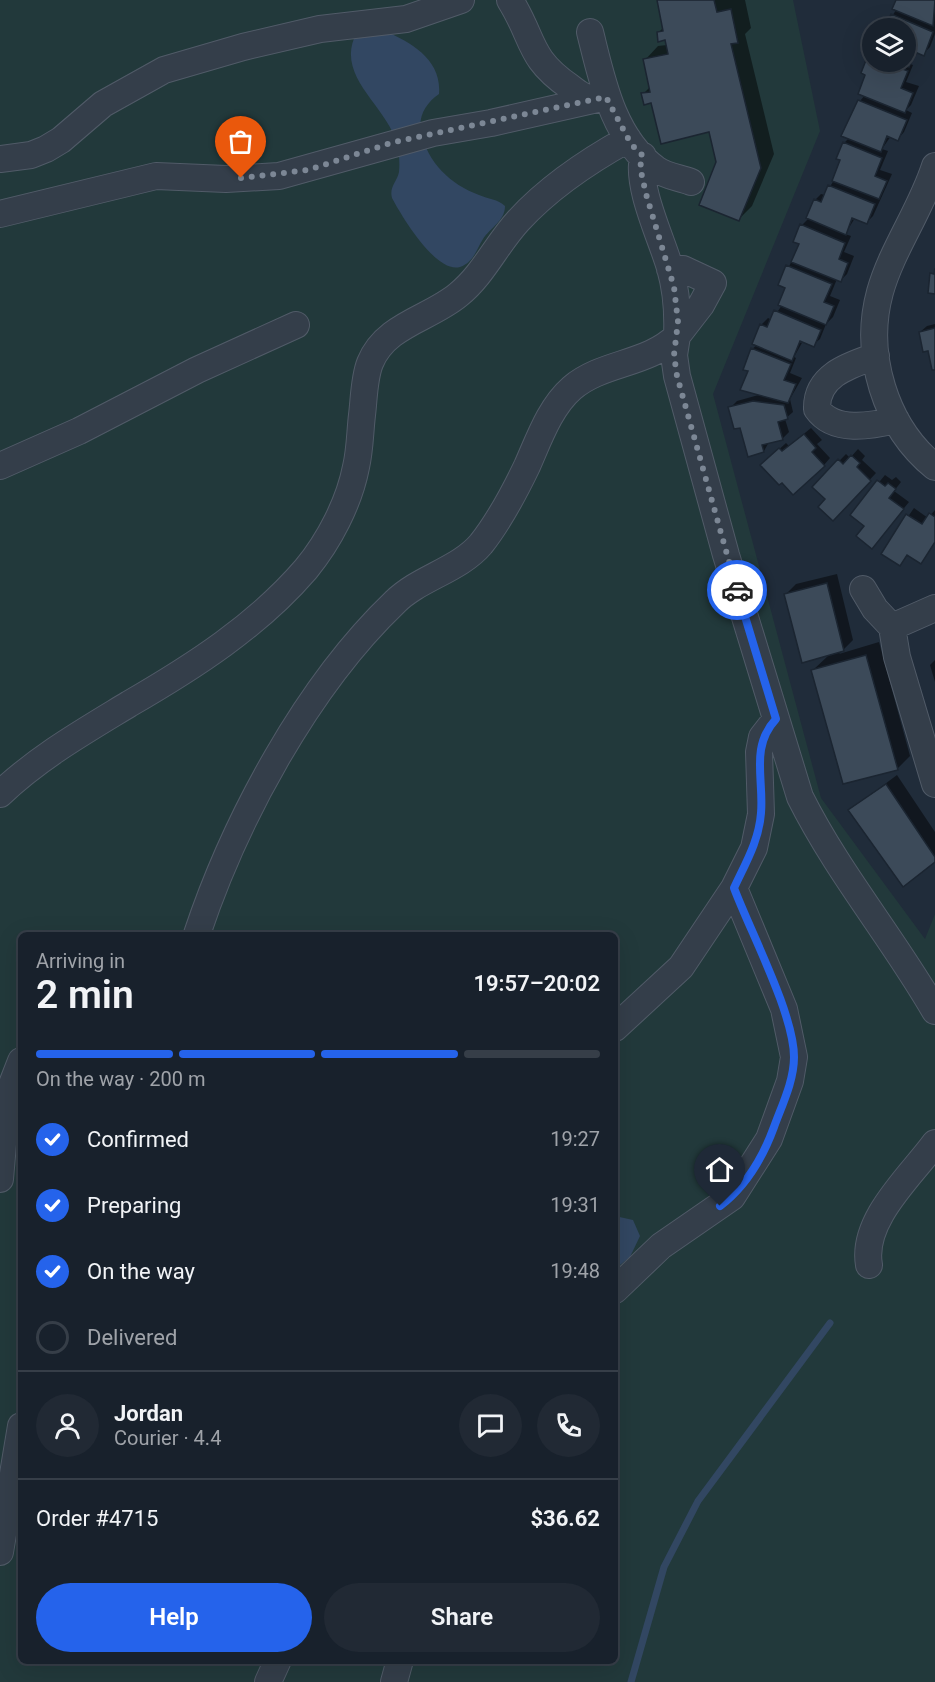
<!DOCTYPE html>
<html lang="en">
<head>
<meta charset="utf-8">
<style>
	:root { --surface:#18212c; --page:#212934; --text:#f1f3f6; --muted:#9fa3a9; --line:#363e48; --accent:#2563eb }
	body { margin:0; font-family:Roboto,sans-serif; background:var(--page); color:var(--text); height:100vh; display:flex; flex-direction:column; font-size:22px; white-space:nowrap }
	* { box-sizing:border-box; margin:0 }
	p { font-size:20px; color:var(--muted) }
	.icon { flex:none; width:33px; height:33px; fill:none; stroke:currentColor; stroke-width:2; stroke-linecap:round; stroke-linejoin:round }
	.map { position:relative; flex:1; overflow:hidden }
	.drawer { position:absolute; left:18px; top:932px; width:600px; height:732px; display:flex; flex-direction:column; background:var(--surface); border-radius:9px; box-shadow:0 6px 24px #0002,0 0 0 2px var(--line) }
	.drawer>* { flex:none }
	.buttons { position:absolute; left:862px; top:18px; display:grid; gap:12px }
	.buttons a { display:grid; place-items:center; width:54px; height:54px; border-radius:50%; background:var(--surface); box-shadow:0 6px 24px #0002,0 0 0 2px var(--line); font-size:30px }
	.pin { position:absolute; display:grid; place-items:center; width:51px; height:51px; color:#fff; margin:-62px -26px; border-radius:50% 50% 50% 0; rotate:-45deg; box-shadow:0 0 6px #0007 }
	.pin .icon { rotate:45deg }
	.courier { position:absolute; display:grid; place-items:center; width:60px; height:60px; margin:-30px; border:4px solid #2563eb; border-radius:50%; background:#fff; color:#222; box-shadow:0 2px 8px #0007 }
	.summary em { font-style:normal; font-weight:600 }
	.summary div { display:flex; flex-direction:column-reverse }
	.summary { display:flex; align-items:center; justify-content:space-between; height:102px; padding:0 18px }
	h1 { font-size:39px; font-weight:600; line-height:45px }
	.bar { display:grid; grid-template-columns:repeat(4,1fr); gap:9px 6px; align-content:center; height:72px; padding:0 18px }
	.bar i { height:8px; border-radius:4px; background:var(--line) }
	.bar .active { background:var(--accent) }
	.bar p { grid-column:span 4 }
	.line { display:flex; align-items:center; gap:15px; padding:0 18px; border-top:2px solid var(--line) }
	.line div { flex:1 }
	.round { display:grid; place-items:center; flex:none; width:63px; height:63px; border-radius:32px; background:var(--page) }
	ol { padding:0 18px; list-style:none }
	li { display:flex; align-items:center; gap:18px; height:66px }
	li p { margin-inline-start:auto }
	li .icon { padding:6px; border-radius:50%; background:var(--accent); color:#fff; stroke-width:4 }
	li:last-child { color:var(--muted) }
	li i { width:33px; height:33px; border:3px solid var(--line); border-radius:50% }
	.button { display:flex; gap:12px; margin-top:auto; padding:12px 18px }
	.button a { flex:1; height:69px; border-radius:36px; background:var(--accent); color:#fff; font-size:24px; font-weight:600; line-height:69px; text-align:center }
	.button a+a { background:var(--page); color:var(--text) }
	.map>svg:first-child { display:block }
	.green { fill:#22393b; fill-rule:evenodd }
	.water { fill:#324762 }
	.shadow { fill:#0007 }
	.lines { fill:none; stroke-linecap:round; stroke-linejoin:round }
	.stream { stroke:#324762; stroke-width:7 }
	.building { fill:#3c4a59; stroke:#1b2531; stroke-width:1.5 }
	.minor-casing { stroke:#515b68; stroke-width:28 }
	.minor { stroke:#343e4a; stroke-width:26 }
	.done { stroke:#7c8795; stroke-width:6; stroke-dasharray:0 10.8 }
	.route { stroke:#2563eb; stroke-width:8 }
</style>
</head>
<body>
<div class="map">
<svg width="935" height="1682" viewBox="0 0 935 1682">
	<rect width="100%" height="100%" fill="#202c3a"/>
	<path class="green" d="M 0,0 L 793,0 L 820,131 L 713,394 L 821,798 L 925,939 L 935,914 L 935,1682 L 0,1682 ZM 21,934 L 615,934 L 615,1660 L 21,1660 Z"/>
	<path class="water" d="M 385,31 C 412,43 442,60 439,94 C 426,103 418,116 421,132 C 428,163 450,184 479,195 C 488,199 498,199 505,206 C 505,221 490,228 483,239 C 476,250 474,262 460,267 C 436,274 401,215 392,198 C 389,187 397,182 399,172 C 400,163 399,152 397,144 C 387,105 333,76 357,32 Z
		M 615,1216 L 633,1220 L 640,1236 L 630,1257 L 615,1269 Z"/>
	<path class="shadow" d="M 658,0 L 745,0 L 751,28 L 745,34 L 774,154 L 752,206 L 739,219 L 710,131 L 643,94 L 650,87 L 645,60 L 658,46 L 667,45 L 666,39 L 658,33 L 664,27 Z
		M 898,0 L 935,0 L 935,34 L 930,47 L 923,54 L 918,52 L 910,64 L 913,65 L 906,82 L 919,86 L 911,105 L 906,110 L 912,113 L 904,132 L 898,139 L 891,136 L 882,149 L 888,151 L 880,170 L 892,174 L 873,216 L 866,223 L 855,218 L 845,234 L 851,236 L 844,252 L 854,256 L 847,274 L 840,281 L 837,279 L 830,296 L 840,300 L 833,317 L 826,324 L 820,339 L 813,345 L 803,341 L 794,357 L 796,358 L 790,373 L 802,378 L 790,399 L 793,412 L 785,419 L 789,432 L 782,439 L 769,442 L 764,451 L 741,426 L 730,408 L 737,401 L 762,394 L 750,371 L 752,349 L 757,345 L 754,343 L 762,324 L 768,318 L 772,320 L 782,305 L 787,287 L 780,284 L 801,243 L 802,225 L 809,218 L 815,200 L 821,194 L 825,195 L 834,180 L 842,160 L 844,143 L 849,138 L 860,101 L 865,95 L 870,56 L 873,53 L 873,62 L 906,62 L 906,28 L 883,28 L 897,9 Z
		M 935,324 L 935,368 L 920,332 L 927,326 Z
		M 811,428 L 822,440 L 817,444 L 830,458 L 824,465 L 762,465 L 786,443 L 789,446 Z
		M 858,449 L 865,456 L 862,460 L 876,473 L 833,519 L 827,499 L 814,487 L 846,454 L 850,458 Z
		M 885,475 L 892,480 L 896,477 L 901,482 L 894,491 L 909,502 L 878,540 L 852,515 Z
		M 914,508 L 928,518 L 935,510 L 935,543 L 920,562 L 908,555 L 900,564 L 883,553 Z
		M 837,574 L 853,640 L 839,654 L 879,642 L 910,756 L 897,769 L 812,671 L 830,654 L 786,594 L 796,584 Z
		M 935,660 L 935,682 L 930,665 Z
		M 897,775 L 935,832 L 935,861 L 850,810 Z"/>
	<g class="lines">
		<path class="stream" d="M 631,1682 L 664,1567 L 698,1501 L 830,1323"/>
	</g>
	<path class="building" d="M 657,0 L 714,0 L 717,12 L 731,9 L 738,43 L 731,44 L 761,168 L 739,221 L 699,205 L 716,162 L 709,132 L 661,144 L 651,103 L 644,105 L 641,93 L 650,92 L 643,59 L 668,54 L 665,40 L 658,42 L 657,32 L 663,31 Z
		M 896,0 L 935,0 L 933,26 L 892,9 Z
		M 891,14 L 933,32 L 924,56 L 915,52 L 909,67 L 896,62 L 906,62 L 906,28 L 885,28 Z
		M 868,55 L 873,57 L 873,62 L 884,62 L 908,71 L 901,88 L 913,93 L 905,113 L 858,94 L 865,75 L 861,73 Z
		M 858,100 L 907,120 L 898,141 L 887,136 L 881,152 L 841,136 Z
		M 843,142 L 882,158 L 875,176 L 887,181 L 879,199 L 832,181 L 840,160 L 836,159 Z
		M 828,185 L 875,204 L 867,224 L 852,218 L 846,235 L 806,218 L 814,199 L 821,202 Z
		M 800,224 L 845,243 L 839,259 L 848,263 L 841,282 L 791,262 L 799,244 L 793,242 Z
		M 786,265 L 832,284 L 824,302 L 834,306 L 826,325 L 778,305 L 785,288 L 778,285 Z
		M 935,268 L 935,294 L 928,293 L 930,273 L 934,274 Z
		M 774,310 L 821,330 L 814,347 L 800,341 L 792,361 L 752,344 L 760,324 L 767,327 Z
		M 935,328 L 935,370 L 932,370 L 928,351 L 923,352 L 919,332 Z
		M 751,348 L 791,364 L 784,380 L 796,384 L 788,403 L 740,390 L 748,371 L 743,370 Z
		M 753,401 L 784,405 L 788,419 L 778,422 L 783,440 L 762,445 L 764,452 L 748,457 L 740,428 L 734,429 L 728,407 Z
		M 804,434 L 816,448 L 812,452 L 825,466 L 793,495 L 782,483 L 779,485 L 760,465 L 779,448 L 782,451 Z
		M 851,455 L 860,463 L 857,467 L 871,481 L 833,521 L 818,507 L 825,499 L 812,487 L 838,459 L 843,464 Z
		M 877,480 L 885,486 L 888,483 L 896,489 L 889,498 L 904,509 L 872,549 L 856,536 L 864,526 L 850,515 Z
		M 929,513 L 935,517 L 935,542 L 921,564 L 907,555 L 900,566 L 881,554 L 906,514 L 922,524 Z
		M 827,583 L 844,651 L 802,663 L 784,594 Z
		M 866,655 L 898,770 L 843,784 L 811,670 Z
		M 886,784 L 935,857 L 935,862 L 903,887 L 848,810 Z"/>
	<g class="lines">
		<g class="minor-casing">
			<path id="minor" d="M 510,0 C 535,40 527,57 570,87 C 579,94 584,98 595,99
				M 590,32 C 602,80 613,138 656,169 C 665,176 681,178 691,182
				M 0,159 L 31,155 L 46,149 L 61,140 L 103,104 L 164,70 L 243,47 L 320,29 L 406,19 L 461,0
				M 935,166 C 921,210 892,249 880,292 C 863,354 885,427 935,467
				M 0,214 L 156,176 L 226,179 L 279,176 L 433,133 L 491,123 L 606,97
				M 670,269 L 683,269 L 713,283 L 701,305 L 677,336 L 674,355 L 677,376 L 726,555 L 800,797 C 838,873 893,938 935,1011
				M 876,356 C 850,365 816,375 817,409 C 834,433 871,426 896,420
				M 0,466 L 79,431 L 197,370 L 296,325
				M 863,589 L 875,609 L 892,627 L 897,657 L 935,784
				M 892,627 L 935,608
				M 0,794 C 39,757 83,732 129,704 C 193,667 257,626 306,569 C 329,541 349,503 356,467 C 360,450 360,432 362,415 C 364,399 364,378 370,363 C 385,325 429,319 458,295 C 483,275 496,245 518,221 C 549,187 588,161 628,139
				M 197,934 C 235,820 307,686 395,602 C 419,578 459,570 481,544 C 500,520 514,493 527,466 C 539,439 550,407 572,388 C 602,362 648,365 677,336 C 678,314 676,289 670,268 C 661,237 636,187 643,156
				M 615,1028 L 681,967 L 734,888 L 754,848 L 761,814 L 759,752 L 762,737 L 776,719
				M 0,1179 L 7,1097 L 21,1061
				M 869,1265 C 861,1220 911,1176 935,1143
				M 615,1290 L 661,1246 L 732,1197 L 769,1139 L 790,1081 L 794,1057 L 784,1009 L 734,888
				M 0,1552 L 21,1426
				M 268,1682 L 278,1660
				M 394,1682 L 400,1660"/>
		</g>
		<use href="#minor" class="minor"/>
	</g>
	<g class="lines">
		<path class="done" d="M 241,178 L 308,170 L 394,142 L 606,97 L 631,144 L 643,156 L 640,167 L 646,194 L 674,287 L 678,322 L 674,355 L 677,376 L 737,590"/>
		<path class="route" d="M 720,1206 C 745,1187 763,1157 774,1127 C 782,1105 794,1081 794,1057 C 794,1014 750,931 734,888 C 745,864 759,841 761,813 C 764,779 750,747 776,719 L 737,590"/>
	</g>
</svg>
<div class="buttons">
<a><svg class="icon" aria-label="layers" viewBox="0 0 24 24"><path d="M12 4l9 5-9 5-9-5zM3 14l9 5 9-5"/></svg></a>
</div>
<div class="pin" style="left:241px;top:178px;background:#ea580c"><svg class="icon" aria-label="bag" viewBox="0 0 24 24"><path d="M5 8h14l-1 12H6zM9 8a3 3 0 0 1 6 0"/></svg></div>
<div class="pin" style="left:720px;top:1206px;background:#1f2937"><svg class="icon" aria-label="home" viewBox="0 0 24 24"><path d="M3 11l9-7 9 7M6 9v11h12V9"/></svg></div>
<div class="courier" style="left:737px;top:590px"><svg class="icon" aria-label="car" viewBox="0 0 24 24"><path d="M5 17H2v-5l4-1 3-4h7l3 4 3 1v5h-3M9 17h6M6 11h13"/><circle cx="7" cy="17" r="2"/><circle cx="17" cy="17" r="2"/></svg></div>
<section class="drawer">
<div class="summary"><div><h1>2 min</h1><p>Arriving in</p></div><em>19:57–20:02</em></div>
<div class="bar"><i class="active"></i><i class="active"></i><i class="active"></i><i></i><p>On the way · 200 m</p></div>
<ol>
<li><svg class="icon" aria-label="check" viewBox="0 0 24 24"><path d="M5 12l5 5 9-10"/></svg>Confirmed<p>19:27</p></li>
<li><svg class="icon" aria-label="check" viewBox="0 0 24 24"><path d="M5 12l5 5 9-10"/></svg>Preparing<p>19:31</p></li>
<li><svg class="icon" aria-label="check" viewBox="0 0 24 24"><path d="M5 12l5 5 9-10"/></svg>On the way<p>19:48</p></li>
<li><i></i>Delivered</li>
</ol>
<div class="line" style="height:108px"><a class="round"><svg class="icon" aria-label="person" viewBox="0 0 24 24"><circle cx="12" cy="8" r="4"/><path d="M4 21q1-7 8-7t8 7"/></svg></a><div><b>Jordan</b><p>Courier · 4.4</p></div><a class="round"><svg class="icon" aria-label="chat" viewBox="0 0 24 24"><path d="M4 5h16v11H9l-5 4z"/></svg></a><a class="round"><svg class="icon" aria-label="phone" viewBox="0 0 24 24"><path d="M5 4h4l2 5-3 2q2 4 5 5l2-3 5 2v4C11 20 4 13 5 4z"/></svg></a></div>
<div class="line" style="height:78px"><div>Order #4715</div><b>$36.62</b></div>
<div class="button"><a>Help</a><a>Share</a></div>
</section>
</div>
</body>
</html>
